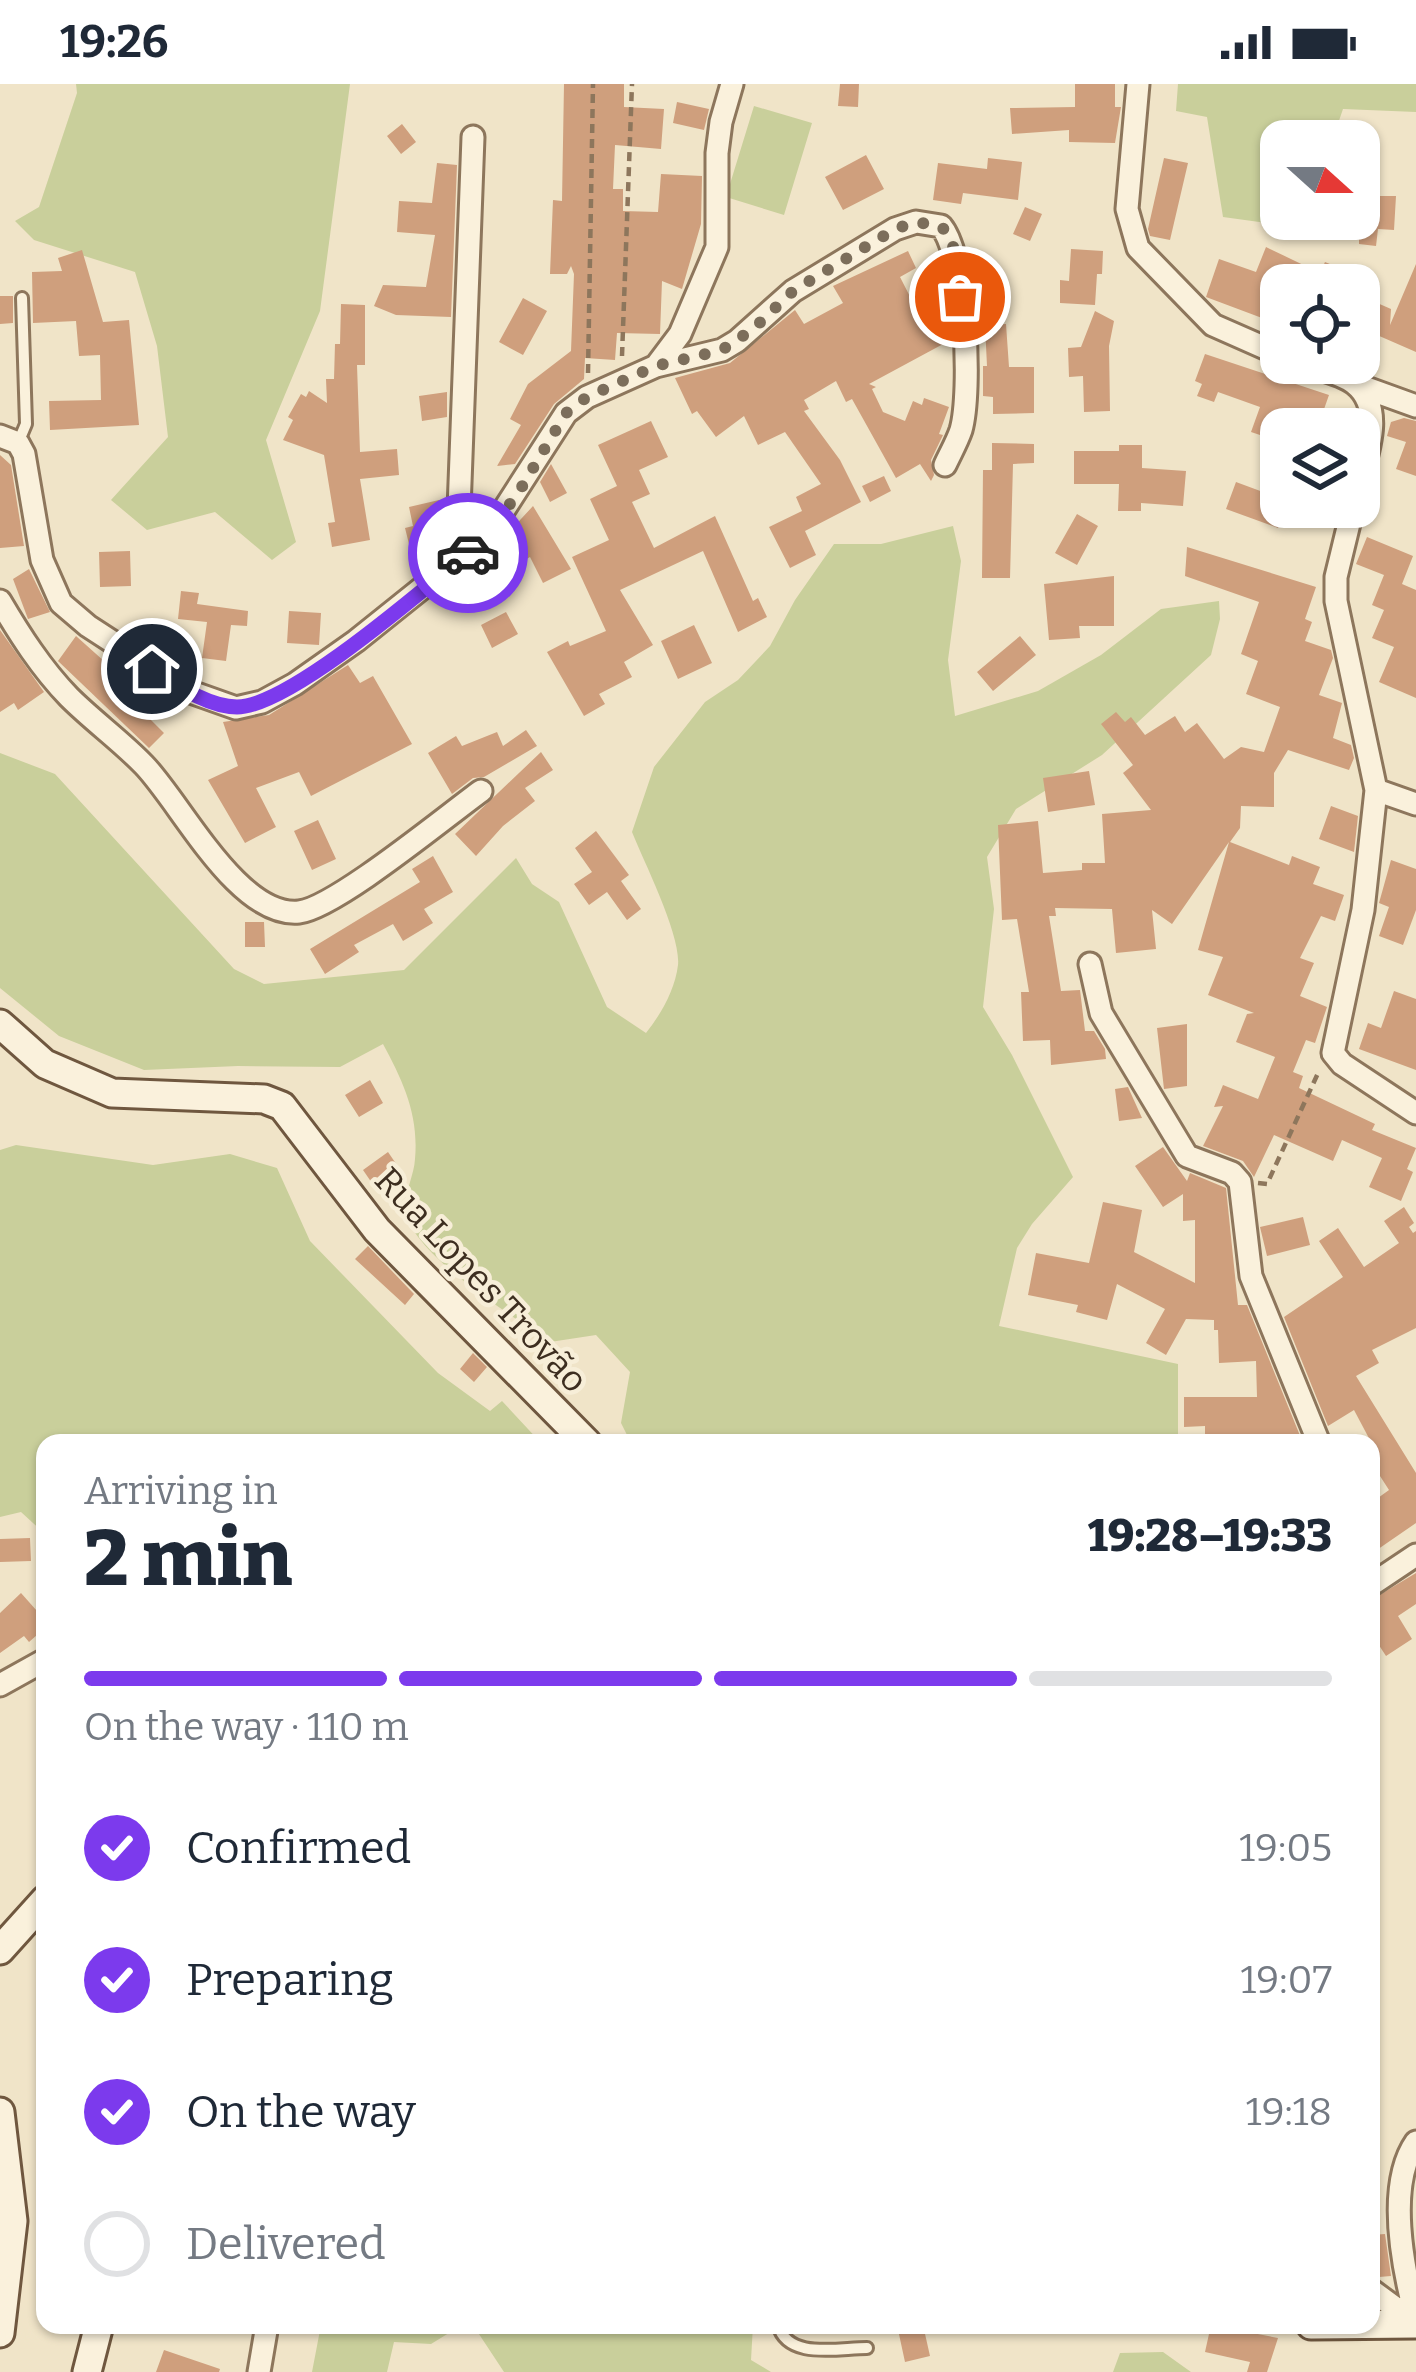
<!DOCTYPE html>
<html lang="en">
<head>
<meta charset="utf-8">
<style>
	:root { --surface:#fff; --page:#f6f6f7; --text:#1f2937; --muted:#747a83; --line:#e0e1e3; --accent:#7c3aed }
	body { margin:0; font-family:Bitter,serif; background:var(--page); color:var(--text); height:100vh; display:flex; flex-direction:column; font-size:45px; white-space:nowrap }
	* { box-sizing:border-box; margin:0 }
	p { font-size:39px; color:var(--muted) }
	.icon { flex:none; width:66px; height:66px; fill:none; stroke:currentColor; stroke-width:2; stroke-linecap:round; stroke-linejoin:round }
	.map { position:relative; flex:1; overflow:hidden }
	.panel { position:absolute; left:36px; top:1350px; width:1344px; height:900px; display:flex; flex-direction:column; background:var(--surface); border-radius:24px; box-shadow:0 3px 9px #0004 }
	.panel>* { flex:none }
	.needle { width:78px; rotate:111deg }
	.fabs { position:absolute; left:1260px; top:36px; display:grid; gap:24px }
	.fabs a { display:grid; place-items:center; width:120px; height:120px; border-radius:24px; background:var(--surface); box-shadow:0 3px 9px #0004; font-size:60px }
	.pin { position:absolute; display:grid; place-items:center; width:102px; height:102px; color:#fff; margin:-51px; border:6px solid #fff; border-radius:50%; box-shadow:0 3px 12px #0007 }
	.courier { position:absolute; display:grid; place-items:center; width:120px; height:120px; margin:-60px; border:9px solid #7c3aed; border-radius:50%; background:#fff; color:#222; box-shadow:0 3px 15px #0007 }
	.overview em { font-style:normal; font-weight:800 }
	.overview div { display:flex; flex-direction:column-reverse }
	.overview { display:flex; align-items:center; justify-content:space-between; height:204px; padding:0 48px }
	h1 { font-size:78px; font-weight:800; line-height:90px }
	.bar { display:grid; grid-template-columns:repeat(4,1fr); gap:18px 12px; align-content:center; height:144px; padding:0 48px }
	.bar i { height:15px; border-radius:9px; background:var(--line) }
	.bar .current { background:var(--accent) }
	.bar p { grid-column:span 4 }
	ol { padding:0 48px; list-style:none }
	li { display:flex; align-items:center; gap:36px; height:132px }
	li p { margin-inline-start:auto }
	li .icon { padding:12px; border-radius:50%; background:var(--accent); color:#fff; stroke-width:4 }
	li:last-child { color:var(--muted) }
	li i { width:66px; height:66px; border:6px solid var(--line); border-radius:50% }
	.status { display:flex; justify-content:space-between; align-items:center; height:84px; padding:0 60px; background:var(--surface); direction:ltr }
	.status svg { height:33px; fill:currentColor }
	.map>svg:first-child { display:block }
	.green { fill:#c9cf9b }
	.building { fill:#cf9f7d }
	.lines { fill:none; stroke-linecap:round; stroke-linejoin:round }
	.lane-casing { stroke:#8d765c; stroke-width:16 }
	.street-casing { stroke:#8d765c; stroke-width:27 }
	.secondary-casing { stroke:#6f573f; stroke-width:33 }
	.path { stroke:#8d765c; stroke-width:4.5; stroke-dasharray:9 6; stroke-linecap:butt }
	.lane { stroke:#faf1dc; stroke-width:10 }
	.street { stroke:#faf1dc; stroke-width:21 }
	.secondary { stroke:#faf1dc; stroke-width:27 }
	.done { stroke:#7c6e5b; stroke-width:12; stroke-dasharray:0 21.6 }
	.route { stroke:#7c3aed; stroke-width:15 }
	.labels { text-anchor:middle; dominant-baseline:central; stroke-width:9; stroke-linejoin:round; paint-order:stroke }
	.street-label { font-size:36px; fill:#3d2e20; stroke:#f7eed8 }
</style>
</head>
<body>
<div class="status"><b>19:26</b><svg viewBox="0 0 49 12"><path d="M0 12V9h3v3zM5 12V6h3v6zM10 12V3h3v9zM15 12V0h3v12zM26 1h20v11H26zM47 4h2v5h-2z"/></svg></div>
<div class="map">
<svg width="1416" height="2288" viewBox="0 0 1416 2288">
	<rect width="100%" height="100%" fill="#f0e4c8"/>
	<path class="green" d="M 76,0 L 350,0 L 320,227 L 266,356 L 296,458 L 272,476 L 215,428 L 147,446 L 111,416 L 168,353 L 157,262 L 135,188 L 34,156 L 15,137 L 39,123 L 77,9 Z
		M 1178,0 L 1416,0 L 1416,28 L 1343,25 L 1332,57 L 1281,57 L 1281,135 L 1307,135 L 1304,144 L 1223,133 L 1207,33 L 1176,27 Z
		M 754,22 L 812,39 L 784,131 L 726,113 Z
		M 953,442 L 961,477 L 948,576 L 955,632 L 1038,607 L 1101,571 L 1161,525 L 1219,517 L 1220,535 L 1211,571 L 1102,671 L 1016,725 L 987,773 L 994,825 L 983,923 L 1012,971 L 1073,1093 L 1032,1140 L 1017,1164 L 999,1242 L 1178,1280 L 1178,1359 L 631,1359 L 621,1339 L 630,1288 L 596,1251 L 550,1258 C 514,1233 415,1172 406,1129 C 403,1110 414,1093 415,1075 C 419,1031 403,997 383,960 L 340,983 L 238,982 L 144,986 L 59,952 L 0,904 L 0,669 L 55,690 L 234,885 L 264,900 L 404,886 L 516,774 L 532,800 L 559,818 L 607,923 L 646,949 C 661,930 675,906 678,881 C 681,851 644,778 632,748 L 654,683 L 705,618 L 738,596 L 770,562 L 795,516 L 834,460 L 881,460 Z
		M 16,1061 L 153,1081 L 230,1070 L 277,1084 L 310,1157 L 438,1289 L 490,1327 L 502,1317 L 541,1359 L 45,1359 L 45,1450 L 21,1428 L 0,1433 L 0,1066 Z
		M 321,2241 L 462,2241 L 431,2260 L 394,2258 L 387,2288 L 312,2288 Z
		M 473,2241 L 753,2241 L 751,2276 L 771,2288 L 504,2288 Z
		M 1163,2268 L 1191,2288 L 1113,2288 L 1120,2269 Z"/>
	<path class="building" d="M 564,0 L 624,0 L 624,23 L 664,25 L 661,65 L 615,61 L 613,105 L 623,105 L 623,127 L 658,128 L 661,90 L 702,92 L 701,140 L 682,205 L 662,197 L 660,250 L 617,249 L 615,276 L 585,274 L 584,295 L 554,320 L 515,380 L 497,382 L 521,341 L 510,335 L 528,300 L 571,267 L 574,190 L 571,182 L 567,190 L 550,190 L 553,116 L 562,117 Z
		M 840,0 L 859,0 L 858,23 L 838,22 Z
		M 1075,0 L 1115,0 L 1115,23 L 1121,23 L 1115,59 L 1069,58 L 1069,46 L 1012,50 L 1010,24 L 1075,23 Z
		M 677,18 L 709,25 L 704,46 L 673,39 Z
		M 402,40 L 416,58 L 401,70 L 387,52 Z
		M 866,71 L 884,105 L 843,126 L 825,93 Z
		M 988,74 L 1022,78 L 1018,116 L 963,109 L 961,120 L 933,116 L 938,79 L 987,85 Z
		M 1164,74 L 1188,79 L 1170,156 L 1150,152 L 1148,145 Z
		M 437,79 L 457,81 L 451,233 L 396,231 L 374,222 L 383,201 L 426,203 L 435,151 L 397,148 L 399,117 L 432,119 Z
		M 1359,112 L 1396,112 L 1394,146 L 1378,145 L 1376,162 L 1359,160 Z
		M 1025,123 L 1042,130 L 1030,157 L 1013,150 Z
		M 1266,163 L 1320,189 L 1325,178 L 1380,201 L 1281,201 L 1281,241 L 1206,213 L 1219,175 L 1256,188 Z
		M 1071,165 L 1103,167 L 1102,190 L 1097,190 L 1095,221 L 1060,219 L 1060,196 L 1069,197 Z
		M 82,166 L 103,238 L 129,236 L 139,341 L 50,346 L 49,317 L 101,316 L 100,271 L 79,272 L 76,237 L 33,239 L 32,188 L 62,187 L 58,174 Z
		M 908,167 L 916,184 L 900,193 L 925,242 L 934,238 L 945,259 L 869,300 L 876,303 L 872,305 L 883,328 L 905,337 L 913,317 L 922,321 L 924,314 L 949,323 L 939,350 L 943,351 L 931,376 L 934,391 L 931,397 L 920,380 L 896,394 L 852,315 L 846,318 L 836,297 L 804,316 L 809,325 L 804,327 L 840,376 L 861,418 L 805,447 L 816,471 L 790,484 L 769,443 L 802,427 L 796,413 L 821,400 L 785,348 L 758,361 L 744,332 L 716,353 L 697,327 L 692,330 L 675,294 L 730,279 L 795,226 L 804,240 L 843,219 L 833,202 Z
		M 1416,180 L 1416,268 L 1377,251 L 1362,286 L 1359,211 L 1391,225 L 1390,241 Z
		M 0,212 L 13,212 L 13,239 L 0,240 Z
		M 523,214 L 547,227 L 523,271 L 499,258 Z
		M 341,220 L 365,221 L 365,281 L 357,281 L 360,368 L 397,365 L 399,391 L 360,395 L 370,456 L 332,463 L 328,439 L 335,438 L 324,371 L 283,356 L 293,336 L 288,333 L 301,310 L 306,313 L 309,307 L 327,319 L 326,295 L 334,295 L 335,260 L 340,260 Z
		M 1095,227 L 1114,237 L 1109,262 L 1110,327 L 1084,328 L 1083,292 L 1069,293 L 1068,264 L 1081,263 Z
		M 1006,240 L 1009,283 L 1034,283 L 1034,329 L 993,330 L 993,313 L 983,312 L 983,282 L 987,282 L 985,241 Z
		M 1205,270 L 1329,311 L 1317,345 L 1281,345 L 1281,358 L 1251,348 L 1260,323 L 1218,308 L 1214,318 L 1197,312 L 1202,300 L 1195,297 Z
		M 447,308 L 447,333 L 422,337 L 419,312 Z
		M 1404,334 L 1416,337 L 1416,392 L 1396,385 L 1406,358 L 1387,352 L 1391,338 Z
		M 651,337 L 668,373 L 639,386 L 650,410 L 632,418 L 654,464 L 715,432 L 753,517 L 758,514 L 767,533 L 738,548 L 703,467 L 620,506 L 653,561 L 624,578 L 632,593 L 599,610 L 605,620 L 584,632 L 547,568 L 568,557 L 570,562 L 606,547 L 572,473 L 609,456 L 590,415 L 617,402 L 598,361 Z
		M 992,359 L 1034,360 L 1034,379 L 1013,380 L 1010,494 L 982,494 L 983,386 L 992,386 Z
		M 1119,361 L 1142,361 L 1142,384 L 1186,387 L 1183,422 L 1141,419 L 1141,427 L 1118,427 L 1119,400 L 1074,400 L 1074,367 L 1119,367 Z
		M 1278,364 L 1281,423 L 1285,423 L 1278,444 L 1226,425 L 1236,398 L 1263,408 Z
		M 0,371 L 11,381 L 24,462 L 0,464 Z
		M 551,380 L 567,409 L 550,418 L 540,398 Z
		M 884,392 L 891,407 L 870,418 L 862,402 Z
		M 439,416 L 444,456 L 410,464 L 405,444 L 413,442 L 409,423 Z
		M 533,422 L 571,485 L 543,499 L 530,473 L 523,477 L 509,448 Z
		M 1077,430 L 1098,442 L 1077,481 L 1055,469 Z
		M 1367,453 L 1413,472 L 1402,500 L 1416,506 L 1416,614 L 1379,598 L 1394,563 L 1372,554 L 1384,526 L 1372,521 L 1384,491 L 1356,480 Z
		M 1187,463 L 1316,503 L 1305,535 L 1312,538 L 1305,557 L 1331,566 L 1333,574 L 1319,611 L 1342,619 L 1333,654 L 1351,661 L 1354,674 L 1349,686 L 1288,666 L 1274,689 L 1274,723 L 1241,722 L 1240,744 L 1230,758 L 1289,781 L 1292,772 L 1320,783 L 1313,800 L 1344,811 L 1335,837 L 1321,832 L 1300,874 L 1314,879 L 1300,912 L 1327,923 L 1315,959 L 1306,956 L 1293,988 L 1303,992 L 1299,1004 L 1375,1040 L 1372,1046 L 1416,1064 L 1407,1085 L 1413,1088 L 1401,1117 L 1369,1103 L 1382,1074 L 1342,1056 L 1333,1077 L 1274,1051 L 1254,1093 L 1243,1077 L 1203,1062 L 1223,1022 L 1214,1023 L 1223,1001 L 1258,1015 L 1275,973 L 1236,958 L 1247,930 L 1254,929 L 1208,911 L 1223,873 L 1198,866 L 1229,758 L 1172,840 L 1152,826 L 1156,865 L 1116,869 L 1112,825 L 1055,824 L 1056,832 L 1049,832 L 1061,907 L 1080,906 L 1085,947 L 1094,947 L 1105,965 L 1106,975 L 1051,981 L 1050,956 L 1023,957 L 1021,908 L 1029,908 L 1017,835 L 1002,836 L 998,741 L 1038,737 L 1043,789 L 1082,786 L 1082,779 L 1105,779 L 1102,730 L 1151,726 L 1123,689 L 1133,681 L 1101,640 L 1116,628 L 1125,638 L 1131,633 L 1145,651 L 1175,632 L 1185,648 L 1197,639 L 1224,675 L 1241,663 L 1264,668 L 1280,623 L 1246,610 L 1258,577 L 1241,570 L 1259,518 L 1185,492 Z
		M 130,467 L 131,502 L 100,503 L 99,468 Z
		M 29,485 L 50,528 L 28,535 L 13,495 Z
		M 1114,492 L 1114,542 L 1079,542 L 1080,554 L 1049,556 L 1044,500 Z
		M 181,507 L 199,509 L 197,520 L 248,527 L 247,542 L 231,541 L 226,577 L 202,574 L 207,538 L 178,535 Z
		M 289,527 L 321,529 L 319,561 L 287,559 Z
		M 506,528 L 518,550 L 492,564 L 481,541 Z
		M 694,541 L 712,579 L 678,595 L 661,557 Z
		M 0,546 L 44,608 L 18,626 L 14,619 L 0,628 Z
		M 76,552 L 133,603 L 140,596 L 163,620 L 149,634 L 164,649 L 149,664 L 58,577 Z
		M 1020,552 L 1036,571 L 993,607 L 977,588 Z
		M 348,581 L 360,599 L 373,592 L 412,660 L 311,712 L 299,688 L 256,704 L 276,743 L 245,759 L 208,696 L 238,682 L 223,638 L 269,631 Z
		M 526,646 L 537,662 L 484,693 L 473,694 L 452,710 L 428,669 L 456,652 L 462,662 L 497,648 L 503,662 Z
		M 541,668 L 553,686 L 525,704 L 535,717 L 503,742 L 476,772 L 455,750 Z
		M 1089,687 L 1095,721 L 1048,728 L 1043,694 Z
		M 1331,722 L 1358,732 L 1354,768 L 1319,755 Z
		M 318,736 L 336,775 L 312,786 L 294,747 Z
		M 596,747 L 629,791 L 621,797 L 641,825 L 627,836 L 607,808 L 589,821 L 574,800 L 592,788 L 575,764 Z
		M 433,772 L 453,808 L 424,825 L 433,839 L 403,857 L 393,840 L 354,861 L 359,868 L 325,890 L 310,865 L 420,798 L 412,785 Z
		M 1391,776 L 1416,785 L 1416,826 L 1403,861 L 1379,852 L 1389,823 L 1379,819 Z
		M 245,838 L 264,838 L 265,863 L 245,863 Z
		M 1394,907 L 1416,915 L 1416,986 L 1359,965 L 1368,939 L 1381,944 Z
		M 1187,940 L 1187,1002 L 1164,1005 L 1157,944 Z
		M 370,996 L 383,1019 L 359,1033 L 345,1011 Z
		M 1128,1003 L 1142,1034 L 1119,1037 L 1115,1005 Z
		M 1163,1063 L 1187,1097 L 1190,1089 L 1226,1104 L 1238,1221 L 1247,1221 L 1303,1359 L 1205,1359 L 1205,1342 L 1184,1343 L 1184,1313 L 1257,1313 L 1256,1277 L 1219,1279 L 1218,1246 L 1214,1246 L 1214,1236 L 1186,1235 L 1166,1271 L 1146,1259 L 1165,1225 L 1117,1200 L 1107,1236 L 1076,1228 L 1078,1221 L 1028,1211 L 1036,1169 L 1089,1179 L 1103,1118 L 1142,1126 L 1134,1168 L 1195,1199 L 1195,1136 L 1183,1137 L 1183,1110 L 1163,1123 L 1135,1082 Z
		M 388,1068 L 399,1084 L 374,1102 L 363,1086 Z
		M 1404,1123 L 1414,1139 L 1409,1143 L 1413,1149 L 1416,1147 L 1416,1244 L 1372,1266 L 1379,1279 L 1356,1292 L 1416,1389 L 1416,1439 L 1371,1470 L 1371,1419 L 1389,1406 L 1371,1378 L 1371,1358 L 1354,1326 L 1328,1342 L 1284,1233 L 1343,1193 L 1319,1157 L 1338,1144 L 1364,1183 L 1399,1159 L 1384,1137 Z
		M 1303,1133 L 1310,1161 L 1267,1172 L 1260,1143 Z
		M 368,1162 L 414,1210 L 405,1221 L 355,1175 Z
		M 473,1269 L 487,1283 L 474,1298 L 460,1285 Z
		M 30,1454 L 31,1477 L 0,1478 L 0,1455 Z
		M 1416,1489 L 1416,1520 L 1398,1532 L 1412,1555 L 1386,1572 L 1371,1549 L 1371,1516 Z
		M 21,1509 L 45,1536 L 45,1544 L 29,1558 L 24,1552 L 0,1569 L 0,1529 Z
		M 1385,2150 L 1391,2192 L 1379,2193 L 1373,2191 L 1371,2151 Z
		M 897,2241 L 923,2241 L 930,2272 L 905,2278 Z
		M 1211,2241 L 1278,2254 L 1267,2288 L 1247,2288 L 1250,2278 L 1205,2268 Z
		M 164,2266 L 220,2285 L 219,2288 L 156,2288 Z"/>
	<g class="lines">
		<g class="lane-casing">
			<path id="lane" d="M 18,359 L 26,340 L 22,214
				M 778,2241 C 788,2276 837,2264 867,2264"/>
		</g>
		<g class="street-casing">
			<path id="street" d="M 1138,0 L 1127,125 L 1138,164 L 1213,241 L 1281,271
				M 1301,279 C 1316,285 1342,289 1355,300 C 1385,324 1367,370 1359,400
				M 656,282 L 722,266 L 737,257 L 793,207 L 895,145 L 916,138 L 941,142 C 966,172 972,307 961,346 C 957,358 950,370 945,381
				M 1355,300 L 1416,322
				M 0,352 L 18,359 L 24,370 L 42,476 L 61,519 L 88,542 L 188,607 L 236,624 L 262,618 L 295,600 L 356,557 L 487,452 L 566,329 L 587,313 L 656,282 L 680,250 L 717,163 L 717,69 L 721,38 L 732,0
				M 1353,423 L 1336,493 L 1336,517 L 1376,706 L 1363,826 L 1333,969 L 1342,980 L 1416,1029
				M 466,471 L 458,452 L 473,53
				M 0,517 C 20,551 41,584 69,613 C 93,637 121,657 144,681 C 181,719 238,834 299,828 C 335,824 445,733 481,707
				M 1376,706 L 1416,720
				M 1090,880 L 1101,929 L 1187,1072 L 1232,1089 L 1240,1098 L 1251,1192 L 1319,1359
				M 1371,1501 L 1416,1471
				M 0,1601 L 45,1576
				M 1416,2058 C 1386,2101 1403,2185 1416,2234
				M 1371,2206 L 1416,2239
				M 259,2288 L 267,2241"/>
		</g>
		<g class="secondary-casing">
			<path id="secondary" d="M 0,940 L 45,980 L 112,1009 L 264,1015 L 282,1022 L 377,1146 L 587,1359
				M 0,1866 L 45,1816
				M 0,2028 L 13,2137 L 0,2249
				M 1311,2241 L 1416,2240
				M 87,2288 L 99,2241"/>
		</g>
		<path class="path" d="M 622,272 L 632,0
			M 588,289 L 593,0
			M 1258,1099 L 1267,1100 L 1319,987"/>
		<use href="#lane" class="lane"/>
		<use href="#street" class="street"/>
		<use href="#secondary" class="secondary"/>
	</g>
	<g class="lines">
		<path class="done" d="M 468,469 L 487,452 L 520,406 L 566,329 L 587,313 L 656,282 L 722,266 L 753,245 L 793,207 L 895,145 L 916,138 L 941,142 L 952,155 L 960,213"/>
		<path class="route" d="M 152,585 C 176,600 207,623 237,623 C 289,623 424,505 468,469"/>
	</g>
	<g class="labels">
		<g class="street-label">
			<text transform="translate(481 1196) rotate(47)">Rua Lopes Trovão</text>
		</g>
	</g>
</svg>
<div class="fabs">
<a><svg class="needle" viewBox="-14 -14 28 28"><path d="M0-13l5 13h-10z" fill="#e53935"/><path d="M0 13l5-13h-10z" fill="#747a83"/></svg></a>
<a><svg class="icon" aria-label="locate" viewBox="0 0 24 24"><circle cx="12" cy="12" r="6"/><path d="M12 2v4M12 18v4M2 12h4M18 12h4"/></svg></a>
<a><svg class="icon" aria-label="layers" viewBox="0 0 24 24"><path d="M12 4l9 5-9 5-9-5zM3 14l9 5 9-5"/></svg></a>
</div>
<div class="pin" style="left:960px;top:213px;background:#ea580c"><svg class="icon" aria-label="bag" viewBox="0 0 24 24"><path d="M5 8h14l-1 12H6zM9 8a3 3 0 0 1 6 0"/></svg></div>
<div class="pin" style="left:152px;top:585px;background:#1f2937"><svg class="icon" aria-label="home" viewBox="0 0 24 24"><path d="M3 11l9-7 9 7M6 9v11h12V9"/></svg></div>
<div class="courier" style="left:468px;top:469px"><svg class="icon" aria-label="car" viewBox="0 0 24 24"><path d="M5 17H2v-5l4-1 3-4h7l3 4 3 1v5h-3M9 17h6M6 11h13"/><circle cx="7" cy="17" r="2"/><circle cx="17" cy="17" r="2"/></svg></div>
<section class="panel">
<div class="overview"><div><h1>2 min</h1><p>Arriving in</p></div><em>19:28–19:33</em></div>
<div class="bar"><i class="current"></i><i class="current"></i><i class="current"></i><i></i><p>On the way · 110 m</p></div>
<ol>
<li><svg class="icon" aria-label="check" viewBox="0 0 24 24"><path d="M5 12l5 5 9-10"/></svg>Confirmed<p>19:05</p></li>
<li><svg class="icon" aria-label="check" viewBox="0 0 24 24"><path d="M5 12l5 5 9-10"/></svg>Preparing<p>19:07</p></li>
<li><svg class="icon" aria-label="check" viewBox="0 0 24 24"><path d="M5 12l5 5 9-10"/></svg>On the way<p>19:18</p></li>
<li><i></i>Delivered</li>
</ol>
</section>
</div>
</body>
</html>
